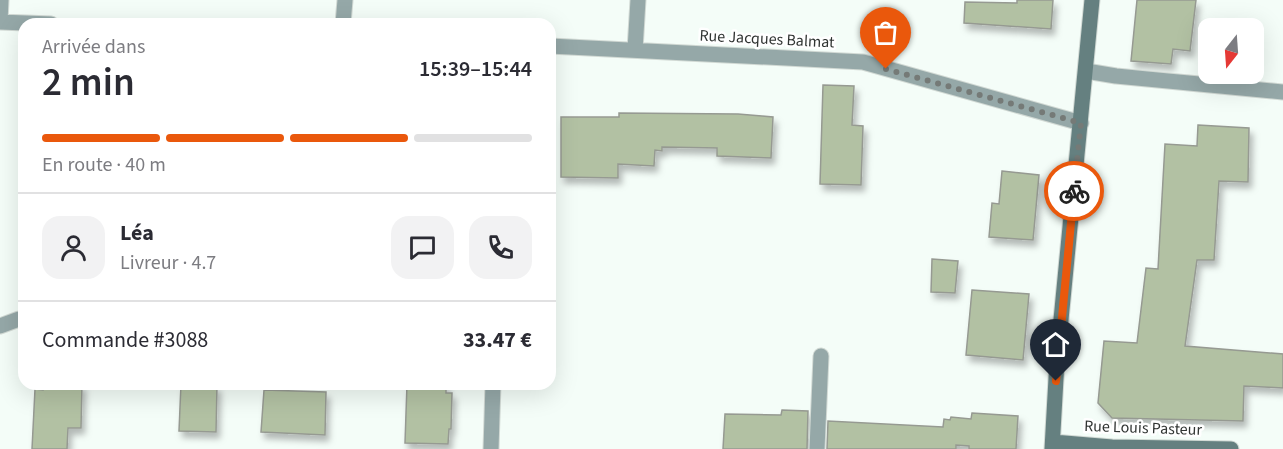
<!DOCTYPE html>
<html lang="fr">
<head>
<meta charset="utf-8">
<style>
	:root { --surface:#fff; --page:#f2f2f3; --text:#2b2b33; --muted:#7c7c81; --line:#e1e1e2; --accent:#ea580c }
	body { margin:0; font-family:"Source Sans 3",sans-serif; background:var(--page); color:var(--text); height:100vh; display:flex; flex-direction:column; font-size:22px; white-space:nowrap }
	* { box-sizing:border-box; margin:0 }
	p { font-size:20px; color:var(--muted) }
	.icon { flex:none; width:33px; height:33px; fill:none; stroke:currentColor; stroke-width:2; stroke-linecap:round; stroke-linejoin:round }
	.map { position:relative; flex:1; overflow:hidden }
	.side { position:absolute; left:18px; top:18px; width:538px; height:372px; display:flex; flex-direction:column; background:var(--surface); border-radius:18px; box-shadow:0 6px 24px #0002 }
	.side>* { flex:none }
	.needle { width:39px; rotate:197deg }
	.buttons { position:absolute; left:1198px; top:18px; display:grid; gap:12px }
	.buttons a { display:grid; place-items:center; width:66px; height:66px; border-radius:12px; background:var(--surface); box-shadow:0 6px 24px #0002; font-size:30px }
	.pin { position:absolute; display:grid; place-items:center; width:51px; height:51px; color:#fff; margin:-62px -26px; border-radius:50% 50% 50% 0; rotate:-45deg; box-shadow:0 0 6px #0007 }
	.pin .icon { rotate:45deg }
	.courier { position:absolute; display:grid; place-items:center; width:60px; height:60px; margin:-30px; border:4px solid #ea580c; border-radius:50%; background:#fff; color:#222; box-shadow:0 2px 8px #0007 }
	.headline em { font-style:normal; font-weight:600 }
	.headline div { display:flex; flex-direction:column-reverse }
	.headline { display:flex; align-items:center; justify-content:space-between; height:102px; padding:0 24px }
	h1 { font-size:39px; font-weight:600; line-height:45px }
	.bar { display:grid; grid-template-columns:repeat(4,1fr); gap:9px 6px; align-content:center; height:72px; padding:0 24px }
	.bar i { height:8px; border-radius:4px; background:var(--line) }
	.bar .selected { background:var(--accent) }
	.bar p { grid-column:span 4 }
	.line { display:flex; align-items:center; gap:15px; padding:0 24px; border-top:2px solid var(--line) }
	.line div { flex:1 }
	.round { display:grid; place-items:center; flex:none; width:63px; height:63px; border-radius:18px; background:var(--page) }
	.map>svg:first-child { display:block }
	.building { fill:#b2c1a3; stroke:#969a92; stroke-width:1.5; filter:url(#shadow) }
	.lines { fill:none; stroke-linecap:round; stroke-linejoin:round }
	.street-casing { stroke:#d1d9d4; stroke-width:17 }
	.secondary-casing { stroke:#d1d9d4; stroke-width:17 }
	.street { stroke:#95a8a8; stroke-width:15 }
	.secondary { stroke:#658080; stroke-width:15 }
	.done { stroke:#757a77; stroke-width:6; stroke-dasharray:0 10.8 }
	.route { stroke:#ea580c; stroke-width:8 }
	.labels { text-anchor:middle; dominant-baseline:central; stroke-width:5; stroke-linejoin:round; paint-order:stroke }
	.street-label { font-size:16px; fill:#303432; stroke:#fff }
</style>
</head>
<body>
<div class="map">
<svg width="1283" height="449" viewBox="0 0 1283 449">
	<defs>
		<filter id="shadow"><feDropShadow dx="3.5" dy="6" stdDeviation="3" flood-color="#0004"/></filter>
	</defs>
	<rect width="100%" height="100%" fill="#f4fdf8"/>
	<path class="building" d="M 1017,0 L 1053,0 L 1051,29 L 964,23 L 965,2 L 1017,3 Z
		M 1137,0 L 1196,0 L 1190,51 L 1173,49 L 1171,64 L 1131,61 Z
		M 823,85 L 854,86 L 852,125 L 863,126 L 861,185 L 820,184 Z
		M 619,113 L 738,114 L 773,117 L 771,158 L 717,156 L 717,148 L 662,147 L 662,151 L 655,150 L 654,166 L 618,164 L 618,178 L 561,177 L 561,117 L 619,117 Z
		M 1198,125 L 1249,128 L 1248,182 L 1219,181 L 1214,260 L 1197,260 L 1185,346 L 1283,354 L 1283,388 L 1244,386 L 1243,421 L 1112,418 L 1098,403 L 1104,341 L 1137,343 L 1146,268 L 1158,269 L 1165,144 L 1197,146 Z
		M 1002,171 L 1039,175 L 1033,240 L 989,237 L 992,203 L 999,204 Z
		M 932,259 L 958,261 L 955,293 L 931,292 Z
		M 972,290 L 1029,294 L 1023,360 L 966,355 Z
		M 43,384 L 82,384 L 81,428 L 68,428 L 67,449 L 32,449 L 35,389 L 43,390 Z
		M 181,384 L 217,386 L 216,432 L 179,431 Z
		M 407,384 L 446,384 L 446,393 L 452,393 L 451,429 L 449,429 L 448,444 L 405,443 Z
		M 264,390 L 326,392 L 325,435 L 261,432 Z
		M 782,410 L 808,411 L 807,449 L 723,449 L 725,414 L 781,415 Z
		M 972,413 L 1018,416 L 1016,449 L 969,449 L 969,446 L 956,445 L 956,449 L 827,449 L 828,421 L 943,427 L 944,419 L 950,420 L 951,417 L 971,419 Z"/>
	<g class="lines">
		<g class="street-casing">
			<path id="street" d="M 0,22 L 51,24
				M 0,22 L 1,0
				M 343,24 L 345,0
				M 550,46 L 863,62 L 1081,123
				M 635,50 L 638,0
				M 1086,71 L 1116,76 L 1283,92
				M 0,326 L 19,319 L 24,319
				M 491,449 L 493,384
				M 817,449 L 821,356"/>
		</g>
		<g class="secondary-casing">
			<path id="secondary" d="M 1053,442 L 1112,447 L 1231,449
				M 1052,449 L 1057,361 L 1092,0"/>
		</g>
		<use href="#street" class="street"/>
		<use href="#secondary" class="secondary"/>
	</g>
	<g class="lines">
		<path class="done" d="M 886,69 L 1081,123 L 1074,191"/>
		<path class="route" d="M 1056,381 L 1074,191"/>
	</g>
	<g class="labels">
		<g class="street-label">
			<text transform="translate(767 39) rotate(3)">Rue Jacques Balmat</text>
			<text transform="translate(1143 428) rotate(2)">Rue Louis Pasteur</text>
		</g>
	</g>
</svg>
<div class="buttons">
<a><svg class="needle" viewBox="-14 -14 28 28"><path d="M0-13l5 13h-10z" fill="#e53935"/><path d="M0 13l5-13h-10z" fill="#7c7c81"/></svg></a>
</div>
<div class="pin" style="left:886px;top:69px;background:#ea580c"><svg class="icon" aria-label="bag" viewBox="0 0 24 24"><path d="M5 8h14l-1 12H6zM9 8a3 3 0 0 1 6 0"/></svg></div>
<div class="pin" style="left:1056px;top:381px;background:#1f2937"><svg class="icon" aria-label="home" viewBox="0 0 24 24"><path d="M3 11l9-7 9 7M6 9v11h12V9"/></svg></div>
<div class="courier" style="left:1074px;top:191px"><svg class="icon" aria-label="bike" viewBox="0 0 24 24"><circle cx="6" cy="16" r="4"/><circle cx="18" cy="16" r="4"/><path d="M6 16l4-8h5l3 8M10 8l3 8H6M13 5h3"/></svg></div>
<section class="side">
<div class="headline"><div><h1>2 min</h1><p>Arrivée dans</p></div><em>15:39–15:44</em></div>
<div class="bar"><i class="selected"></i><i class="selected"></i><i class="selected"></i><i></i><p>En route · 40 m</p></div>
<div class="line" style="height:108px"><a class="round"><svg class="icon" aria-label="person" viewBox="0 0 24 24"><circle cx="12" cy="8" r="4"/><path d="M4 21q1-7 8-7t8 7"/></svg></a><div><b>Léa</b><p>Livreur · 4.7</p></div><a class="round"><svg class="icon" aria-label="chat" viewBox="0 0 24 24"><path d="M4 5h16v11H9l-5 4z"/></svg></a><a class="round"><svg class="icon" aria-label="phone" viewBox="0 0 24 24"><path d="M5 4h4l2 5-3 2q2 4 5 5l2-3 5 2v4C11 20 4 13 5 4z"/></svg></a></div>
<div class="line" style="height:78px"><div>Commande #3088</div><b>33.47 €</b></div>
</section>
</div>
</body>
</html>
